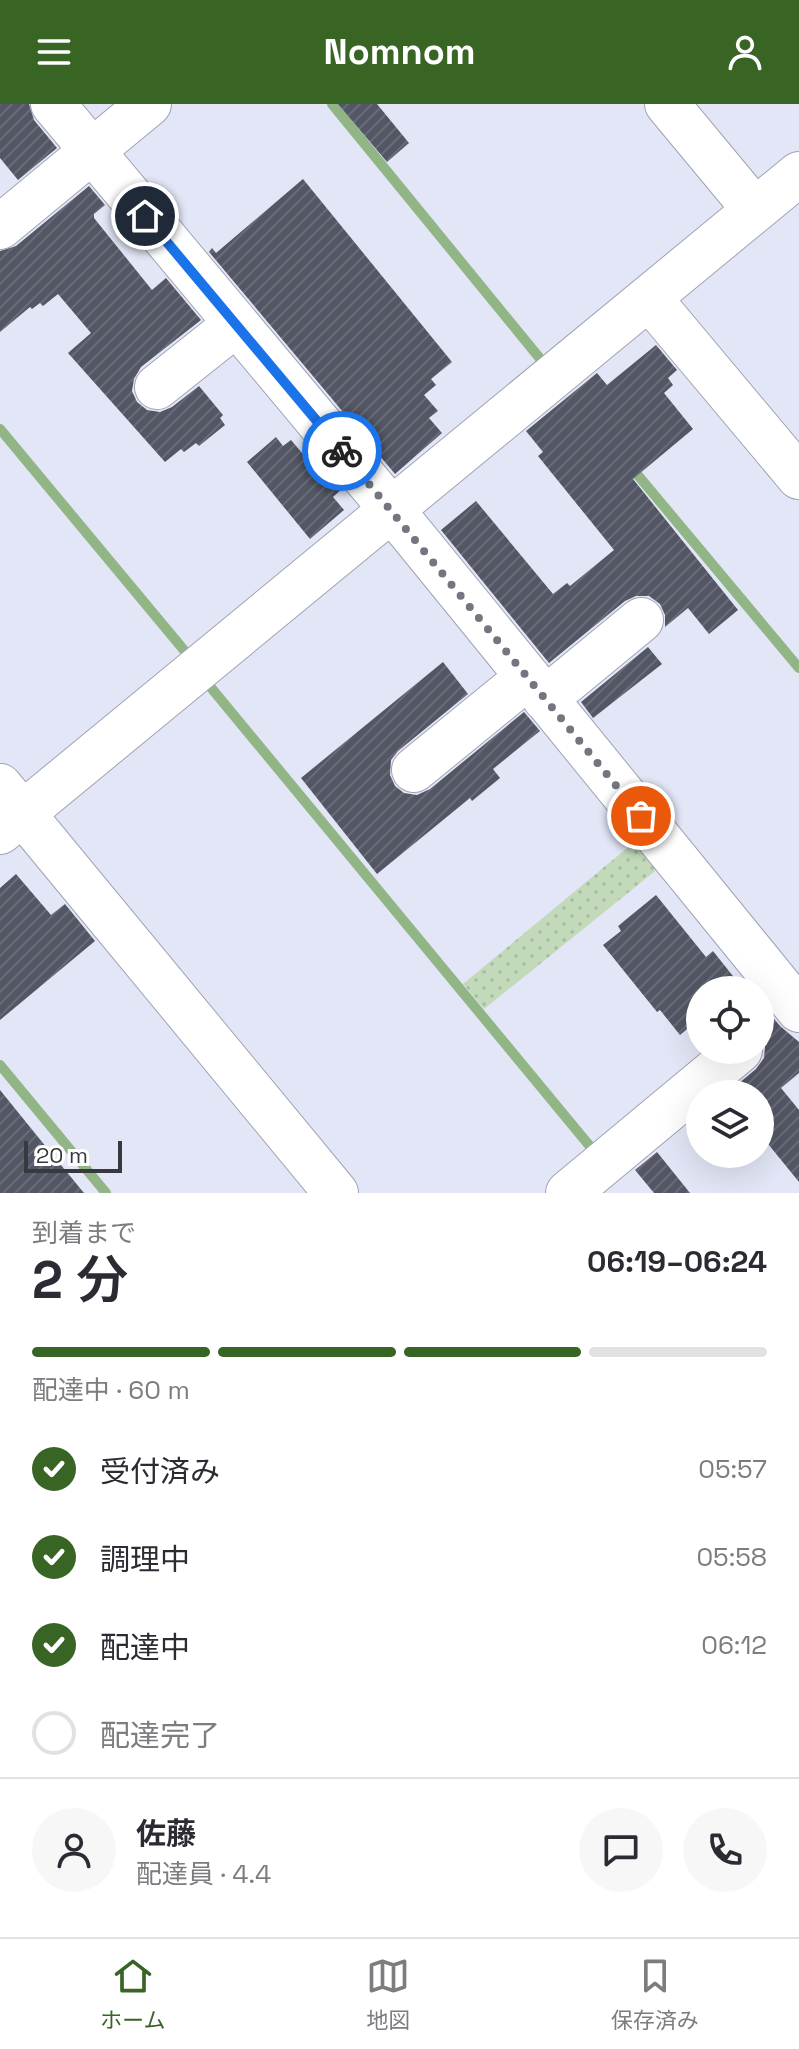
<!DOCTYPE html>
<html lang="ja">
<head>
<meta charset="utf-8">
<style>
	:root { --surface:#fff; --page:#f7f7f7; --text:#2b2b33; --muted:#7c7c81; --line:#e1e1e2; --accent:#386524 }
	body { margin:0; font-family:"Space Grotesk","Noto Sans JP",sans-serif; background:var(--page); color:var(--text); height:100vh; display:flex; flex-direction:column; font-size:30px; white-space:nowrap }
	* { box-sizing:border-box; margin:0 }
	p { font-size:26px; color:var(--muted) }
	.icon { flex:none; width:44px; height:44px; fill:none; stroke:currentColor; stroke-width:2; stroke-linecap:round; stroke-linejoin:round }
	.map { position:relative; height:1089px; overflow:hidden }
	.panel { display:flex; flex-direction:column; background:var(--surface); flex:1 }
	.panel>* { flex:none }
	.buttons { position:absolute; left:686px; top:872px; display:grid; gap:16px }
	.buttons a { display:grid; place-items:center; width:88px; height:88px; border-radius:50%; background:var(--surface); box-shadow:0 8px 32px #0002; font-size:40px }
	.scale { position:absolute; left:24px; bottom:20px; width:98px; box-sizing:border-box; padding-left:8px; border:4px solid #38393f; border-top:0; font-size:22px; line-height:28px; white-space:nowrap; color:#38393f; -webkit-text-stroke:6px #fff; paint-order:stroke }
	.pin { position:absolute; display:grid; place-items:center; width:68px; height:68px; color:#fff; margin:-34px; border:4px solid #fff; border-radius:50%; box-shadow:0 2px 8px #0007 }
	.courier { position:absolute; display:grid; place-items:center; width:80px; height:80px; margin:-40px; border:6px solid #1a73e8; border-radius:50%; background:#fff; color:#222; box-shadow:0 2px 10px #0007 }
	.overview em { font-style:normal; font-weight:600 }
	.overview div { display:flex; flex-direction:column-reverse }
	.overview { display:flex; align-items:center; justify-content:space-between; height:136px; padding:0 32px }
	h1 { font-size:52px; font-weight:600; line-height:60px }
	.bar { display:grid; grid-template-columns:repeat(4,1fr); gap:12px 8px; align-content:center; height:96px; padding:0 32px }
	.bar i { height:10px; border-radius:6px; background:var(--line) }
	.bar .active { background:var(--accent) }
	.bar p { grid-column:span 4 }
	.line { display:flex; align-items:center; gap:20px; padding:0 32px; border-top:2px solid var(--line) }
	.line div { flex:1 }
	.round { display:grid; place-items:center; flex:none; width:84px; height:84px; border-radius:42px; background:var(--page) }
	ol { padding:0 32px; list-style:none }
	li { display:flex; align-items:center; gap:24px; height:88px }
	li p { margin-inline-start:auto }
	li .icon { padding:8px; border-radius:50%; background:var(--accent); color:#fff; stroke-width:4 }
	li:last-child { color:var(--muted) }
	li i { width:44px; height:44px; border:4px solid var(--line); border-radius:50% }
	header { display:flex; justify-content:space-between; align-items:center; height:104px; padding:0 32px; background:var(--accent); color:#fff; font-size:36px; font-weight:600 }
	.tabs { display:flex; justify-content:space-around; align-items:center; height:112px; border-top:2px solid var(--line); background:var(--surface); font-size:22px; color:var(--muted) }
	.tabs a { display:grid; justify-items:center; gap:4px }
	.tabs .active { color:var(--accent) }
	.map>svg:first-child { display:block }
	.grass { fill:url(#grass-dots) }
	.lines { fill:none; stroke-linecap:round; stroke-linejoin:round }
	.stream { stroke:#91b584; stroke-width:10 }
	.building { fill:url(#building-hatch) }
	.minor-casing { stroke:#a0a3b3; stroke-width:46 }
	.minor { stroke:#fff; stroke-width:44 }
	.done { stroke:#74767f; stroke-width:8; stroke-dasharray:0 14.4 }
	.route { stroke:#1a73e8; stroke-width:10 }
</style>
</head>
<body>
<header><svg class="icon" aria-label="menu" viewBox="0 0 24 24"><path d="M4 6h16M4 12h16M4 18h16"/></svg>Nomnom<svg class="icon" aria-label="person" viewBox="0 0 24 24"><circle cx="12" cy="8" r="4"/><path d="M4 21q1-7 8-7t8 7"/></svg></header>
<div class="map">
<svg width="799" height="1089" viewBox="0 0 799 1089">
	<defs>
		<pattern id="grass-dots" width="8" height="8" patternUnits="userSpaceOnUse" patternTransform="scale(2)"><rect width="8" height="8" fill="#c2dab9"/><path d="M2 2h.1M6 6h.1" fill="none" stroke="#a7bca0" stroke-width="1.8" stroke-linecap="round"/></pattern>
		<pattern id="building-hatch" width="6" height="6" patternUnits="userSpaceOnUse" patternTransform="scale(2)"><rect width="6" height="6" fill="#535664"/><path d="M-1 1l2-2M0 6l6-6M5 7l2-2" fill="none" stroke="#696c77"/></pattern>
	</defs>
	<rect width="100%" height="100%" fill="#e2e6f6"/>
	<path class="grass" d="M 638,735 L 660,763 L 484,905 L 463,880 Z"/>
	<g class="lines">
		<path class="stream" d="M 332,0 L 542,257
			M 0,325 L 188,551
			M 631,363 L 799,564
			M 208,580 L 593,1046
			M 0,961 L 106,1089"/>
	</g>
	<path class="building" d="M 0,0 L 29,0 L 34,16 L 57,44 L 18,76 L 0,54 Z
		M 338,0 L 377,0 L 409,39 L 387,58 Z
		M 303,75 L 452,258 L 431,275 L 436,281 L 424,291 L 438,307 L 429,314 L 442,329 L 395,370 L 209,148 L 212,144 L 216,149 Z
		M 89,82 L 105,101 L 94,110 L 94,114 L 152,186 L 166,174 L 201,216 L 141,263 L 134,275 L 132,287 L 137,298 L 147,306 L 160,308 L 172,303 L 199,282 L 223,311 L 220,314 L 225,321 L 199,342 L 196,339 L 184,348 L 181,345 L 165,358 L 68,249 L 91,229 L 58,190 L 43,202 L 40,199 L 32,205 L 30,203 L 0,228 L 0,147 L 16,142 Z
		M 656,241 L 677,266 L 668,274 L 673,281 L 664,289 L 693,325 L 633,375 L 738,506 L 709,530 L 688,504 L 665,523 L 665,511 L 660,500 L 649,492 L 636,492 L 625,497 L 549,559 L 441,426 L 476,397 L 553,490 L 567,479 L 570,482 L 614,446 L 538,352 L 543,348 L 526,327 L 597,269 L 607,281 Z
		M 276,333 L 283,342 L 291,336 L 314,363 L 320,358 L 342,385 L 333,393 L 344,406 L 310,435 L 247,358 Z
		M 648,543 L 662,560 L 593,614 L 581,598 Z
		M 443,558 L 468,590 L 398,647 L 391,656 L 390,671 L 395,682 L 404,689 L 417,691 L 430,685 L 524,608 L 540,627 L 493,665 L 500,674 L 472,697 L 470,694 L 377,770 L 301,674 Z
		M 16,770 L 51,811 L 65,800 L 95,837 L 0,916 L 0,784 Z
		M 656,791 L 706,853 L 713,847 L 744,886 L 700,886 L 700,914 L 680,931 L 660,906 L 657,908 L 603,841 L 621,827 L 618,822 Z
		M 760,898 L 780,922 L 799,938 L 799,969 L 781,984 L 799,1006 L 799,1078 L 760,1030 L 760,990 L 726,990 L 756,965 L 764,954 L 765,943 L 760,931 Z
		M 0,986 L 38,1033 L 84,1089 L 0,1089 Z
		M 657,1048 L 690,1089 L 654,1089 L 635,1066 Z"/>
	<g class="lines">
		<g class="minor-casing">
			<path id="minor" d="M 53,0 L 392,406 L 799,906
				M 667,0 L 755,106
				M 0,123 L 149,0
				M 649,194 L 799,373
				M 157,283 L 235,221
				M 545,595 L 641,516
				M 414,666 L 528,573
				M 0,682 L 336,1089
				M 0,728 L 799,70
				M 568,1089 L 740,946"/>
		</g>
		<use href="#minor" class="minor"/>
	</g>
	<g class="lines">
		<path class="done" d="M 342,347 L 641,712"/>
		<path class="route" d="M 145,112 L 342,347"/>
	</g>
</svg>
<div class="buttons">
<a><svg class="icon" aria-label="locate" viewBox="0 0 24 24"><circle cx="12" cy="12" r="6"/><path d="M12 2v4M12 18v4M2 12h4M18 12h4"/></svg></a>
<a><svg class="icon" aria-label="layers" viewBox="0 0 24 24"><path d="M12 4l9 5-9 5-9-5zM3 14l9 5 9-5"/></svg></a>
</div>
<div class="scale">20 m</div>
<div class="pin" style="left:641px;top:712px;background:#ea580c"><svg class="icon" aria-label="bag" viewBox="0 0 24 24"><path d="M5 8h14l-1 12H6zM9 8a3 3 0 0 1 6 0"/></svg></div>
<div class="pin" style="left:145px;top:112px;background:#1f2937"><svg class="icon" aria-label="home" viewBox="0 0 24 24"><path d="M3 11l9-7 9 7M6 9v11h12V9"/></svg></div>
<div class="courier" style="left:342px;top:347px"><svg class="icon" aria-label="bike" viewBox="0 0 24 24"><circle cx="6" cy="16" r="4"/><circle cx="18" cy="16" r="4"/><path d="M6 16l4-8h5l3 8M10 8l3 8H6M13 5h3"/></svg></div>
</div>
<section class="panel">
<div class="overview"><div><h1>2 分</h1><p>到着まで</p></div><em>06:19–06:24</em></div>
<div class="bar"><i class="active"></i><i class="active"></i><i class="active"></i><i></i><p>配達中 · 60 m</p></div>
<ol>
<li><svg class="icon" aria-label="check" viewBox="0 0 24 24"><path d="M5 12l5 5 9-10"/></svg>受付済み<p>05:57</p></li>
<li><svg class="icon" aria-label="check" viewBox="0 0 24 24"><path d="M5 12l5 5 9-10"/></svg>調理中<p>05:58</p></li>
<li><svg class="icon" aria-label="check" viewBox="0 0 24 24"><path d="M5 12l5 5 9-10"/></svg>配達中<p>06:12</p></li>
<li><i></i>配達完了</li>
</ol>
<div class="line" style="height:144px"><a class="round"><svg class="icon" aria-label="person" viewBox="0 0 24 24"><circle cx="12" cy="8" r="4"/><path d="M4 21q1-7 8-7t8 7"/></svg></a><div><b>佐藤</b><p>配達員 · 4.4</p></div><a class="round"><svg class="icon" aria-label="chat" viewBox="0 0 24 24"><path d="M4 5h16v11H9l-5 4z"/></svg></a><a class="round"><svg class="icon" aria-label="phone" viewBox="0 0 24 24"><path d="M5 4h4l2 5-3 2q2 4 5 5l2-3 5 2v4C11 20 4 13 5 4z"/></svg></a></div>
</section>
<nav class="tabs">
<a class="active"><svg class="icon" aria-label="home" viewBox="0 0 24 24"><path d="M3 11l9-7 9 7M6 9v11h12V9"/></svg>ホーム</a>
<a><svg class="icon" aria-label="map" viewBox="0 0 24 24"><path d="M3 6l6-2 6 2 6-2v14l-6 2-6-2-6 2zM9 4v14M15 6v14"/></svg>地図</a>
<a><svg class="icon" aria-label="saved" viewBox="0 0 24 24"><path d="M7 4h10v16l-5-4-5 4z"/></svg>保存済み</a>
</nav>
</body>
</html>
